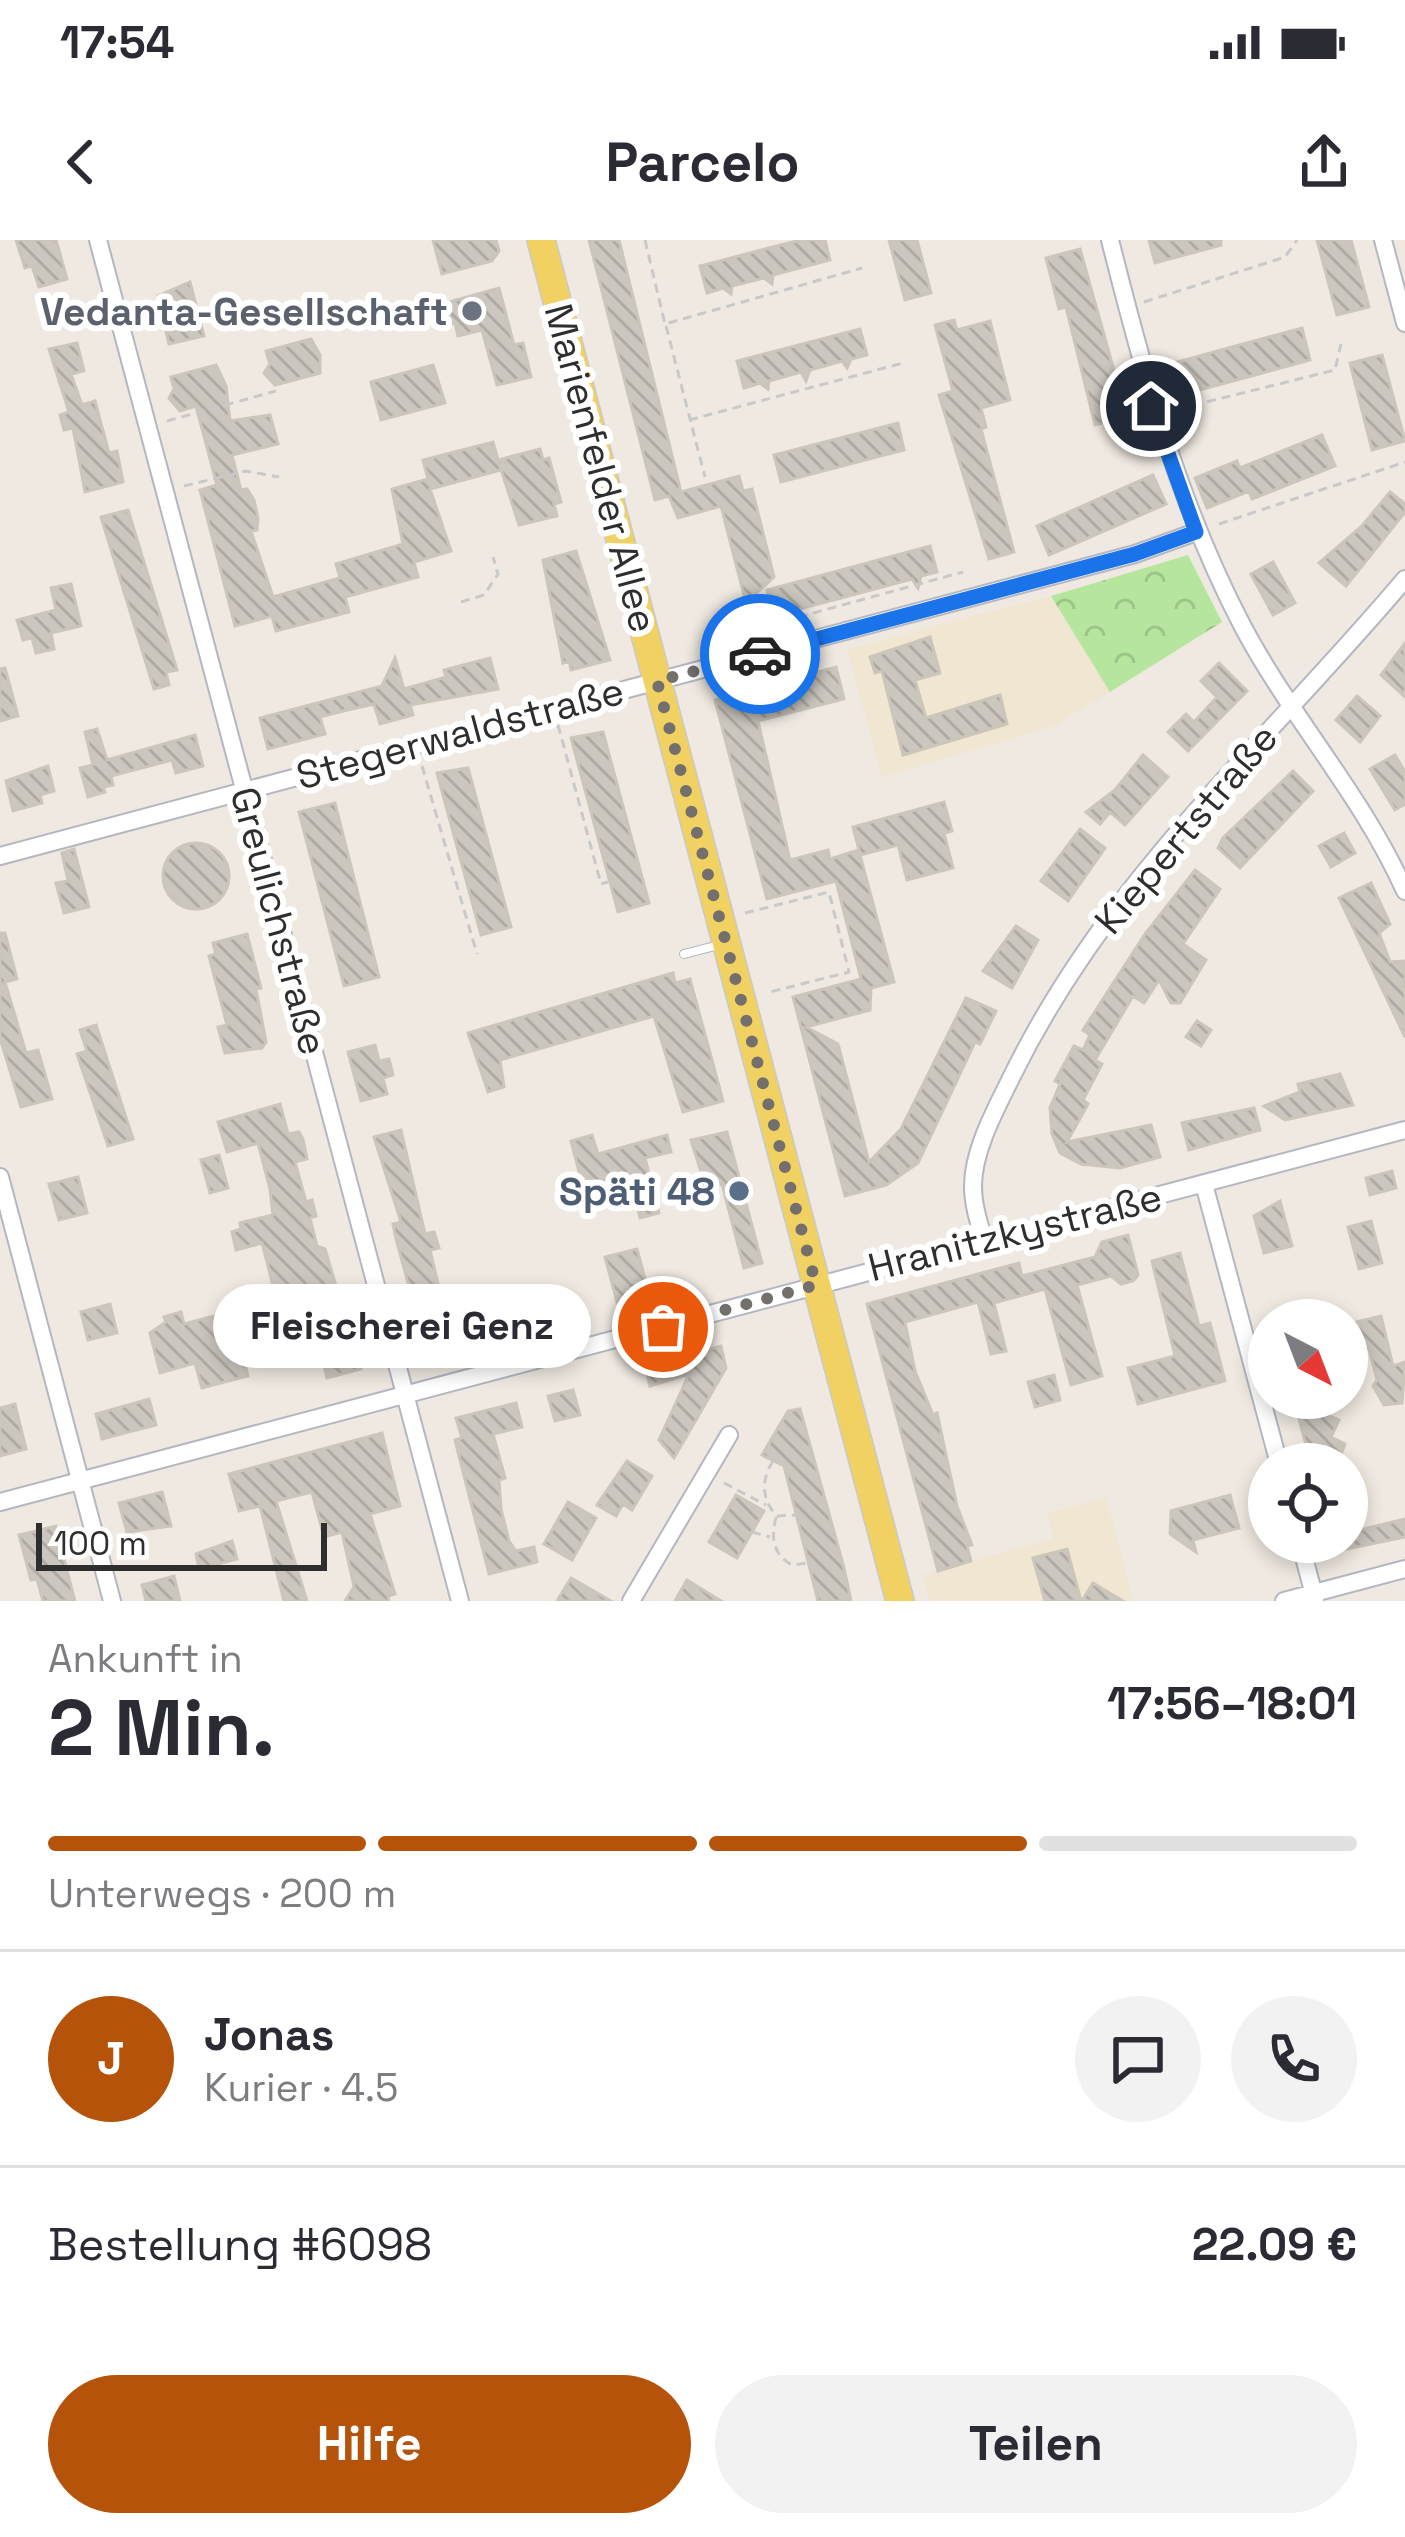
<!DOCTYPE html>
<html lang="de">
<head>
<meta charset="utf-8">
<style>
	:root { --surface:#fff; --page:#f2f2f3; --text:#2b2b33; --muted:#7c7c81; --line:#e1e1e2; --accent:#b45309 }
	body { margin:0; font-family:"Space Grotesk",sans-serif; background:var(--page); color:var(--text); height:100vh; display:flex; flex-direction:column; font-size:45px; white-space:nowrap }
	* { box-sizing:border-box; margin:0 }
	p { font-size:39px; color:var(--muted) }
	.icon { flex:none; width:66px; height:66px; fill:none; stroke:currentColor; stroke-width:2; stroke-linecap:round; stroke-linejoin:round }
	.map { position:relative; height:1361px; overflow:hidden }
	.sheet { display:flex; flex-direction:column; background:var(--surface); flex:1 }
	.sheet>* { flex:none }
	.needle { width:78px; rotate:138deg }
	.buttons { position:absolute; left:1248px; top:1059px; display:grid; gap:24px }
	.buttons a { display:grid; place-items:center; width:120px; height:120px; border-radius:50%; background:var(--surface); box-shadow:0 6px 18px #0003; font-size:60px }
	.scale { position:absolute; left:36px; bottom:30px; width:291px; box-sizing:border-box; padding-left:12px; border:6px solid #2e2e2e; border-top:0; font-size:33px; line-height:42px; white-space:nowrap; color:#2e2e2e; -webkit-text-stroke:9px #fff; paint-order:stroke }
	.pin { position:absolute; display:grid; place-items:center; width:102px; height:102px; color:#fff; margin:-51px; border:6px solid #fff; border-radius:50%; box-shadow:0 3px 12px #0007 }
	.courier { position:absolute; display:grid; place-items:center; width:120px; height:120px; margin:-60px; border:9px solid #1a73e8; border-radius:50%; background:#fff; color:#222; box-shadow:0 3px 15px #0007 }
	.bubble { position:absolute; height:84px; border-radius:42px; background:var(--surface); box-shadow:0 6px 18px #0003; font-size:39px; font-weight:700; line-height:84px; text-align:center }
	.overview em { font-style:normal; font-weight:700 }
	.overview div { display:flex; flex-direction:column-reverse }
	.overview { display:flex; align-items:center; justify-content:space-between; height:204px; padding:0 48px }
	h1 { font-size:78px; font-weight:700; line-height:90px }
	.bar { display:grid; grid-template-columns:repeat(4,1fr); gap:18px 12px; align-content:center; height:144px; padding:0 48px }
	.bar i { height:15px; border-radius:9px; background:var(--line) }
	.bar .current { background:var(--accent) }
	.bar p { grid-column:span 4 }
	.line { display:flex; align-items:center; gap:30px; padding:0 48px; border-top:3px solid var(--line) }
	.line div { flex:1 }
	.round { display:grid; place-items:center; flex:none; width:126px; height:126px; border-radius:63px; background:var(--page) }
	.action { display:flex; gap:24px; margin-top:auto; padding:24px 48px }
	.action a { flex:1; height:138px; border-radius:72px; background:var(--accent); color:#fff; font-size:48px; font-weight:700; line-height:138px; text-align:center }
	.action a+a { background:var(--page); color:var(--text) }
	.status { display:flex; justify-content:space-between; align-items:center; height:84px; padding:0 60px; background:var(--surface); direction:ltr }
	.status svg { height:33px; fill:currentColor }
	header { display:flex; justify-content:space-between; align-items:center; height:156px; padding:0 48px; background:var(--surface); font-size:54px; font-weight:700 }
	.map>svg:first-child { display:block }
	.education { fill:#f0e6d1 }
	.park { fill:url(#park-crowns) }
	.building { fill:url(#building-back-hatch); stroke:#cbc5ba; stroke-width:3 }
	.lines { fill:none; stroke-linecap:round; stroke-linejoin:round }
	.service-casing { stroke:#b4b7c1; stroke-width:10 }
	.minor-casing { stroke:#b4b7c1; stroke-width:20 }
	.primary-casing { stroke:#c9c9c9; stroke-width:30 }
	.path { stroke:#c9c9c9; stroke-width:3; stroke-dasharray:9 6; stroke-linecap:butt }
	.service { stroke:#fff; stroke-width:8 }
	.minor { stroke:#fff; stroke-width:16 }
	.primary { stroke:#f2d163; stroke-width:27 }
	.done { stroke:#726f6d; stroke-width:12; stroke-dasharray:0 21.6 }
	.route { stroke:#1a73e8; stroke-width:15 }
	.worship-dot { fill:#6b7280; stroke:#fff; stroke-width:4.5 }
	.service-dot { fill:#5c6f8a; stroke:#fff; stroke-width:4.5 }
	.labels { text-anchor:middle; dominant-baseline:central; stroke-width:12; stroke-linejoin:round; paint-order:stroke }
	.worship-label { font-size:39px; font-weight:bold; fill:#5b616d; stroke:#fff; text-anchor:end }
	.street-label { font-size:39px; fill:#2e2e2e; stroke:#fff }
	.service-label { font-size:39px; font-weight:bold; fill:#4e5e75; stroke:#fff; text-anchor:end }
</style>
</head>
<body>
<div class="status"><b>17:54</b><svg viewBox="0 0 49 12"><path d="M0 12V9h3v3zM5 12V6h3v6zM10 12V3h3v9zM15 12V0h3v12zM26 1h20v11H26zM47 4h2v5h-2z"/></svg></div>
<header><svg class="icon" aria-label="back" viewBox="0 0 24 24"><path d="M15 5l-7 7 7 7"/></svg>Parcelo<svg class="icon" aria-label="share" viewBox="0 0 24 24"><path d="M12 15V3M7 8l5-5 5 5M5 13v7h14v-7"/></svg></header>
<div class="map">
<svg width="1405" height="1361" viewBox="0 0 1405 1361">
	<defs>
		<pattern id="park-crowns" width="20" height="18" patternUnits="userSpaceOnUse" patternTransform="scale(3)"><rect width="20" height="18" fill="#b6e59e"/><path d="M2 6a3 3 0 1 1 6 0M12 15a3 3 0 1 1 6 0" fill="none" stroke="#9dc588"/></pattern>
		<pattern id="building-back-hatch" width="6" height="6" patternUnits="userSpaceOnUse" patternTransform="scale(3)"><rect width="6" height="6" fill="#cbc7bf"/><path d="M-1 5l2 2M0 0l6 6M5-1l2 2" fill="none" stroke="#afaba4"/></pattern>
	</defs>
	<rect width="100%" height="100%" fill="#efe9e1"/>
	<path class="education" d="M 1051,356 L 1110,452 L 1052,487 L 882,537 L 847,409 Z
		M 1106,1257 L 1133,1361 L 930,1361 L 923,1335 L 1053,1298 L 1048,1273 Z"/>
	<path class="park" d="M 1188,315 L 1222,382 L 1110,452 L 1051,356 Z"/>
	<path class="building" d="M 16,0 L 56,0 L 67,39 L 39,47 L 32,26 L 25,28 Z
		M 433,0 L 496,0 L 499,11 L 492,21 L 442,34 Z
		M 589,0 L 619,0 L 681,252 L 739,236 L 743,251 L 752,249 L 774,337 L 746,363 L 721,266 L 678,278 L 669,256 L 655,260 Z
		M 800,0 L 825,0 L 830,20 L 773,35 L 772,44 L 764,38 L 732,46 L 731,54 L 723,48 L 707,53 L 700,26 Z
		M 889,0 L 917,0 L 931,53 L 905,60 Z
		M 1149,0 L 1221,0 L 1221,5 L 1155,23 Z
		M 1317,0 L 1351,0 L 1369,67 L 1337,75 Z
		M 1080,9 L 1127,177 L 1095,185 L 1066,67 L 1059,69 L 1046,18 Z
		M 190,42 L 204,96 L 169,104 L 158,56 Z
		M 499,48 L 514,105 L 523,103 L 531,137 L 497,145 L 482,90 L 458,96 L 455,83 L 444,85 L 438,65 Z
		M 954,80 L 957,90 L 990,81 L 1010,160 L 981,168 L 986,187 L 981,189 L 1014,312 L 989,319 L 939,155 L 953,151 L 935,85 Z
		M 1302,88 L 1310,120 L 1185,154 L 1177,122 Z
		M 860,89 L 867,115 L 851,119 L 847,128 L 842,121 L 810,130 L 806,141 L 801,132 L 769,141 L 768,149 L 760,143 L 744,148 L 737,121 Z
		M 311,99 L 320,115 L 320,133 L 275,145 L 264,133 L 270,124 L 266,111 Z
		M 77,103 L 84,131 L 71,134 L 82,165 L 95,161 L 109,213 L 117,211 L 123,242 L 85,252 L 73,188 L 64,190 L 60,175 L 69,172 L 49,109 Z
		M 1382,115 L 1405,201 L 1372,210 L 1350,123 Z
		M 216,125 L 226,146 L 230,181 L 270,175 L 278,204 L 232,215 L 241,250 L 247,249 L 254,260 L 258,278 L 257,290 L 251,291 L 273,357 L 340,338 L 336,324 L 403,304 L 392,249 L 428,239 L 423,220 L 493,202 L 501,230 L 430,249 L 451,311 L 414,322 L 418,337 L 345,357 L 349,372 L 318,380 L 276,391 L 272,376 L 235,386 L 200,250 L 217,245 L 196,166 L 180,171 L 169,158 L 174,149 L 171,137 Z
		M 433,125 L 445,163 L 381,180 L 371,142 Z
		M 898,183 L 904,210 L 781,242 L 774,215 Z
		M 1322,195 L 1335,226 L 1252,259 L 1249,251 L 1207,268 L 1195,238 L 1237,221 L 1240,228 Z
		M 540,209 L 543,220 L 549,218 L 561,262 L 554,264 L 557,276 L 519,285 L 498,220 Z
		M 1153,235 L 1166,264 L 1049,315 L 1037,286 Z
		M 1390,252 L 1405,264 L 1405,272 L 1346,346 L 1319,323 L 1362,286 Z
		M 128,270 L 177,430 L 166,432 L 169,445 L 154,449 L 101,277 Z
		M 930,306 L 937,332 L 921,336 L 918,348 L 912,339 L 774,376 L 767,350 Z
		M 576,311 L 610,420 L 571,430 L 569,421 L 563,423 L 543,320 Z
		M 1273,322 L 1295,363 L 1273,375 L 1251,334 Z
		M 71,344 L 81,386 L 51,393 L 54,409 L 36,413 L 32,398 L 23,400 L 17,380 L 56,370 L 51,348 Z
		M 930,397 L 940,433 L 915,440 L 926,478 L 1000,455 L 1007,484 L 903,515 L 882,431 L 875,433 L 870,417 Z
		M 1405,403 L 1405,457 L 1381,435 Z
		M 395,418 L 404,449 L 446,437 L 444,430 L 490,418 L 498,449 L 410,465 L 413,475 L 380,484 L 374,464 L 339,472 L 320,477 L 325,494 L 268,509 L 260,478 L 382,446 Z
		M 1219,423 L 1247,451 L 1188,511 L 1168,492 L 1186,474 L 1194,482 L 1217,457 L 1201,441 Z
		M 836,427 L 844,459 L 758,481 L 790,620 L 828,610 L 830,619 L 859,610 L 853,587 L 944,562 L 952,591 L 944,593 L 953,628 L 907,640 L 898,605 L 860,615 L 894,742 L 871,748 L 870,770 L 806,787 L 838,804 L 869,922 L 901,889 L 966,758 L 996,771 L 980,804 L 975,802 L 918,923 L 886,945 L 845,956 L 793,757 L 861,739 L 836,641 L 767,659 L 715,460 Z
		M 5,428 L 18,476 L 0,481 L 0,429 Z
		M 1357,456 L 1380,476 L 1360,502 L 1336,480 Z
		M 97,489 L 107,520 L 195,495 L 203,526 L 176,533 L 172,520 L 111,536 L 113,545 L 103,547 L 105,552 L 88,557 L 80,528 L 93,525 L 85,492 Z
		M 603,492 L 649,663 L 618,672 L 571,498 Z
		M 1143,515 L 1168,537 L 1125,585 L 1110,572 L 1100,584 L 1086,572 L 1115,550 Z
		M 1395,515 L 1405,532 L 1405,564 L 1395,570 L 1370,529 Z
		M 48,526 L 54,551 L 40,555 L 42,563 L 13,571 L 6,541 Z
		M 468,528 L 511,687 L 481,695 L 437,533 Z
		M 1293,531 L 1313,551 L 1240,628 L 1218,608 L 1223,598 Z
		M 335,563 L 379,737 L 344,746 L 299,572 Z
		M 1080,589 L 1105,608 L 1068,661 L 1041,641 Z
		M 1344,593 L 1355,613 L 1331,627 L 1319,606 Z
		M163 636a33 33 0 1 1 66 0a33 33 0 1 1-66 0Z
		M 74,609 L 89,667 L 64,673 L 56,643 L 68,641 L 62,613 Z
		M 1195,630 L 1220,649 L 1183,704 L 1206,720 L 1180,763 L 1171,763 L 1159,740 L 1144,763 L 1133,756 L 1095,820 L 1102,824 L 1083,860 L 1088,864 L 1067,902 L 1151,885 L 1160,917 L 1120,928 L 1081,924 L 1060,913 L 1052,894 L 1050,868 L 1060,844 L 1055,841 L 1074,806 L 1083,810 L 1090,795 L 1083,790 L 1145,694 Z
		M 1371,643 L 1390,684 L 1379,693 L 1390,722 L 1405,721 L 1405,797 L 1339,658 Z
		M 1016,686 L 1038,700 L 1012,748 L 983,731 Z
		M 0,693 L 5,693 L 17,739 L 5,742 L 26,813 L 38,810 L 52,859 L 21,867 L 0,798 Z
		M 247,694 L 261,748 L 256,749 L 266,802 L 262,808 L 225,813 L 218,787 L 227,785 L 209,716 L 216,714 L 213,703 Z
		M 673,733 L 675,743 L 690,739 L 723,861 L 683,872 L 654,776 L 500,820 L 504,847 L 488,852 L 468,793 Z
		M 1197,781 L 1211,790 L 1201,806 L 1186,797 Z
		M 96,785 L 133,899 L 108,906 L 77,814 L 87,811 L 80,790 Z
		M 375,805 L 379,821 L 389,819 L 393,835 L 383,838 L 387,854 L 361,861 L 348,812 Z
		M 1340,834 L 1353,865 L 1285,880 L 1264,866 L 1300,852 L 1298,844 Z
		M 280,864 L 288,894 L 299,892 L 303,899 L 307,919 L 295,922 L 306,962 L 312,960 L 316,976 L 310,978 L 317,1006 L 325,1009 L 361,1129 L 327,1138 L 316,1093 L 302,1096 L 294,1065 L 279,1069 L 262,1003 L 236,1010 L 232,992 L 241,989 L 240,983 L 273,975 L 270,949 L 258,903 L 227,912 L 218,882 Z
		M 1254,868 L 1260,890 L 1189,910 L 1182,883 Z
		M 401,890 L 425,994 L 434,992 L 439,1008 L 430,1010 L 443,1064 L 453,1063 L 457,1079 L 448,1082 L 452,1098 L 425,1105 L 396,999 L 393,984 L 401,982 L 374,897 Z
		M 727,892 L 762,1023 L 744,1028 L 722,944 L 706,948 L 691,900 Z
		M 592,895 L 598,914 L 667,895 L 671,912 L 645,918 L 659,973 L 640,978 L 629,933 L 583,947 L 571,901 Z
		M 219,915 L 228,948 L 210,953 L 201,920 Z
		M 1392,931 L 1396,948 L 1370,955 L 1366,938 Z
		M 78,937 L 87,973 L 59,980 L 49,944 Z
		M 1280,961 L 1292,1006 L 1264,1013 L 1254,976 Z
		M 1371,981 L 1382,1023 L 1359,1029 L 1348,987 Z
		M 1128,995 L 1138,1035 L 1133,1041 L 1121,1044 L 1111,1036 L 1077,1045 L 1102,1136 L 1071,1145 L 1045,1049 L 994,1063 L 1006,1111 L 991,1114 L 978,1062 L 905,1082 L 915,1131 L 933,1175 L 937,1173 L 957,1266 L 972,1305 L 967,1306 L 971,1321 L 938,1331 L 867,1064 L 1019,1023 L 1022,1036 L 1095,1017 L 1102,1002 Z
		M 637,1009 L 649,1053 L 617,1062 L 605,1017 Z
		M 1180,1013 L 1199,1086 L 1210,1083 L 1225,1141 L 1138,1164 L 1128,1128 L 1175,1116 L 1152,1021 Z
		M 555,1047 L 562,1074 L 517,1086 L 511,1062 Z
		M 110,1064 L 117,1093 L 88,1100 L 81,1072 Z
		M 248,1067 L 252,1084 L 236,1089 L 248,1136 L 202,1148 L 195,1123 L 160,1133 L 150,1093 L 166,1082 L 164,1077 L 181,1072 L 184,1084 Z
		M 1381,1076 L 1393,1126 L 1405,1122 L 1402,1163 L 1384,1165 L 1373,1146 L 1377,1140 L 1369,1109 L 1362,1110 L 1356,1082 Z
		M 721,1106 L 726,1128 L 674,1218 L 659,1200 L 689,1134 L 650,1146 L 645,1126 Z
		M 1054,1135 L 1060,1160 L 1035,1167 L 1028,1142 Z
		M 573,1150 L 580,1175 L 555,1181 L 548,1156 Z
		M 149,1159 L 156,1185 L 102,1199 L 96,1174 Z
		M 1294,1160 L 1339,1180 L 1331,1197 L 1345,1204 L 1337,1224 L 1311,1224 Z
		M 516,1163 L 522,1187 L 493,1194 L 505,1238 L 499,1240 L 501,1269 L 509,1301 L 516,1311 L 534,1307 L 537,1322 L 489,1334 L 455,1200 L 462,1198 L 456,1178 Z
		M 15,1164 L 26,1209 L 0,1216 L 0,1168 Z
		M 800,1169 L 844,1328 L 851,1361 L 818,1361 L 784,1226 L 762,1215 L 788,1171 Z
		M 382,1193 L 400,1266 L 370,1274 L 395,1354 L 388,1356 L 389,1361 L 345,1361 L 354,1347 L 342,1292 L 324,1297 L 312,1252 L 276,1261 L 307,1361 L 284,1361 L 260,1266 L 239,1271 L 229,1234 Z
		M 627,1221 L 652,1236 L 632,1270 L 623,1264 L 616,1276 L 597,1265 Z
		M 162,1252 L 171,1286 L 127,1292 L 119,1263 Z
		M 736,1255 L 764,1271 L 737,1318 L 709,1302 Z
		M 1230,1255 L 1239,1288 L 1193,1300 L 1196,1312 L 1170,1294 L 1171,1271 Z
		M 568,1262 L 596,1278 L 572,1320 L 544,1304 Z
		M 1405,1279 L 1405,1297 L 1347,1309 L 1347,1293 Z
		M 56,1286 L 67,1331 L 75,1361 L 43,1361 L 37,1339 L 31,1340 L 19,1295 Z
		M 232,1301 L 237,1319 L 199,1329 L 196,1314 Z
		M 1067,1309 L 1081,1361 L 1045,1361 L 1033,1318 Z
		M 174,1336 L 180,1361 L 146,1361 L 142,1345 Z
		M 571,1338 L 611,1361 L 557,1361 Z
		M 687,1340 L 721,1361 L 675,1361 Z
		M 1093,1343 L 1123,1361 L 1082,1361 Z"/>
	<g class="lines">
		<g class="service-casing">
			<path id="service" d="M 684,714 L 719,705"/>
		</g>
		<g class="minor-casing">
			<path id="minor" d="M 98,0 L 460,1361
				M 1110,0 C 1144,135 1178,263 1243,387 C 1292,479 1362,555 1405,651
				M 1383,0 L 1405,83
				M 0,616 L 1135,314 L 1196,292
				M 0,937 L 112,1361
				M 1204,944 L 1279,1224
				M 984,1000 C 979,983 973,965 973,946 C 973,909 997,867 1013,834 C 1110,637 1266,504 1405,339
				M 0,1262 L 1405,890
				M 1300,1302 L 1315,1359
				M 631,1361 L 729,1195
				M 1284,1361 L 1405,1329"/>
		</g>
		<g class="primary-casing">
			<path id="primary" d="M 541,0 L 900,1361"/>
		</g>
		<path class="path" d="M 645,0 L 665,84 L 862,28
			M 1144,62 L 1285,17 L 1297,0
			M 666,86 L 705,237
			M 1178,169 L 1335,130 L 1341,104
			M 689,180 L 903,123
			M 167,181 L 276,151
			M 184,246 L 246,231 L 279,237
			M 1219,284 L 1405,222
			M 461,362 L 484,355 L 498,334 L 493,317
			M 784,381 L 963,332
			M 558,485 L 601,644 L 608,642
			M 422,526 L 477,714
			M 745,673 L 829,652 L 849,732 L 766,753
			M 773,1221 C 761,1239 761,1260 777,1276 L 796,1275
			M 724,1243 L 766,1265
			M 776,1277 C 771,1297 772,1314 792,1325 L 807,1323
			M 752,1292 L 770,1297"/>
		<use href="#service" class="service"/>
		<use href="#minor" class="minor"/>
		<use href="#primary" class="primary"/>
	</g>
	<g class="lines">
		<path class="done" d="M 663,1087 L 816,1045 L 657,441 L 760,414"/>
		<path class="route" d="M 760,414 L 1135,314 L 1196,292 L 1151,166"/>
	</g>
	<circle class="worship-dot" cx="472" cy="71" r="12"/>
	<circle class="service-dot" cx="739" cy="951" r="12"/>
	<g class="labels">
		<g class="worship-label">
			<text x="448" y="71">Vedanta-Gesellschaft</text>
		</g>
		<g class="street-label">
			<text transform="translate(601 228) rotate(75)">Marienfelder Allee</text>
			<text transform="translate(460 493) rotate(-15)">Stegerwaldstraße</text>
			<text transform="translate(1186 589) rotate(-50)">Kiepertstraße</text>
			<text transform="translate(279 681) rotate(75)">Greulichstraße</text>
			<text transform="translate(1015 992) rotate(-14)">Hranitzkystraße</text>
		</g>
		<g class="service-label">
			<text x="715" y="951">Späti 48</text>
		</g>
	</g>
</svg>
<div class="buttons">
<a><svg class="needle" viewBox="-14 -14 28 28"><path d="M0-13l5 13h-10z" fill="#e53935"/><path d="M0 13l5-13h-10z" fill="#7c7c81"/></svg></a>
<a><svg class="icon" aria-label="locate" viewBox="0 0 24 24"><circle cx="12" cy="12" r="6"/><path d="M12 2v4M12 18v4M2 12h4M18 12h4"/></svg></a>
</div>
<div class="scale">100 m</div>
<div class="pin" style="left:663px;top:1087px;background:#ea580c"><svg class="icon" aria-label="bag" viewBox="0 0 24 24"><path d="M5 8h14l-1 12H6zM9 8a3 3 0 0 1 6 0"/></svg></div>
<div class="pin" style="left:1151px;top:166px;background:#1f2937"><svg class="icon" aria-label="home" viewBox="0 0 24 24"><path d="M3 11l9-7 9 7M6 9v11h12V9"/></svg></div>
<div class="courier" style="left:760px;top:414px"><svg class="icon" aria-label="car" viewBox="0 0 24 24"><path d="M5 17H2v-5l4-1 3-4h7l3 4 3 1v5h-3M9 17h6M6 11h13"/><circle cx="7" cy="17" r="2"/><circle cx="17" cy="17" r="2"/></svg></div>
<div class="bubble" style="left:213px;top:1044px;width:378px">Fleischerei Genz</div>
</div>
<section class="sheet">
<div class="overview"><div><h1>2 Min.</h1><p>Ankunft in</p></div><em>17:56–18:01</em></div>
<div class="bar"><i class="current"></i><i class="current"></i><i class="current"></i><i></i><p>Unterwegs · 200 m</p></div>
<div class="line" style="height:216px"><b class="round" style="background:var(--accent);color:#fff">J</b><div><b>Jonas</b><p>Kurier · 4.5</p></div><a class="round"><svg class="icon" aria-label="chat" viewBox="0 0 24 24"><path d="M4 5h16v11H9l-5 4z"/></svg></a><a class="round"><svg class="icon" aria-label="phone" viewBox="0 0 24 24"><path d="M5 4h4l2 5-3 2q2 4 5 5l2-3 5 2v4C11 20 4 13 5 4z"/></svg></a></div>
<div class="line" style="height:156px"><div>Bestellung #6098</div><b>22.09 €</b></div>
<div class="action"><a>Hilfe</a><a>Teilen</a></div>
</section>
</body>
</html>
